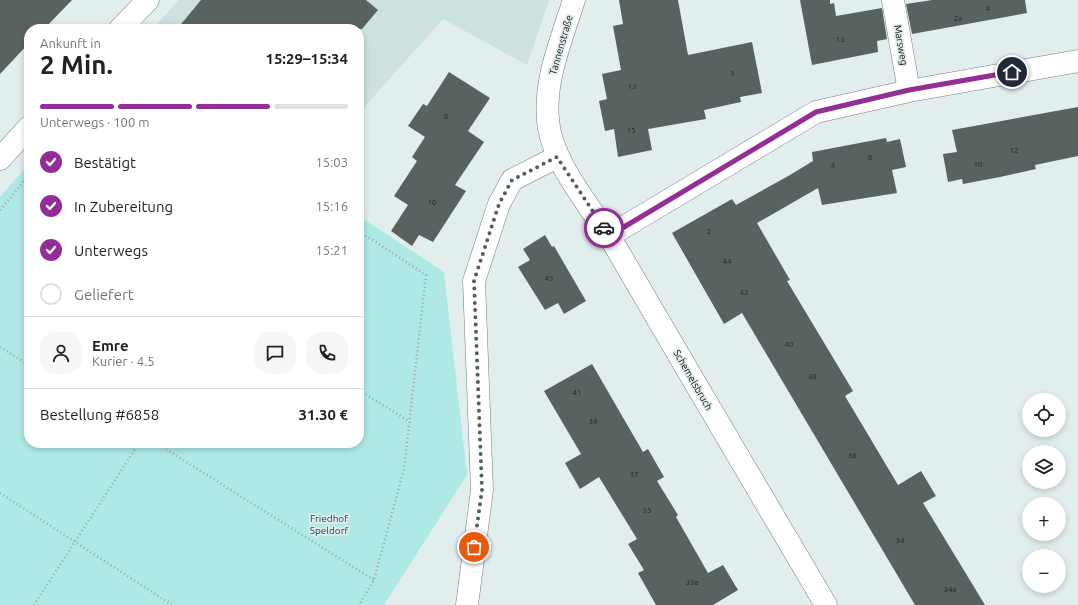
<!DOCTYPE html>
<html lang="de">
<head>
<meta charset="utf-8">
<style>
	:root { --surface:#fff; --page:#f6f6f6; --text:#222; --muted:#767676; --line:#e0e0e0; --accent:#922e95 }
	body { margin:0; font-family:Ubuntu,sans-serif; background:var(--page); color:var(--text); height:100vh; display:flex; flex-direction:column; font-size:15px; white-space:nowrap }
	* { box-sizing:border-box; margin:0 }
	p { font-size:13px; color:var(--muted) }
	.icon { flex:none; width:22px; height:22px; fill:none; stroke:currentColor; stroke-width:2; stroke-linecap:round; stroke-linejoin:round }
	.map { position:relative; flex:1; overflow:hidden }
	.details { position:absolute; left:24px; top:24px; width:340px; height:424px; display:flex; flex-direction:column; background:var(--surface); border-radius:16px; box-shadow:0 2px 6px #0003 }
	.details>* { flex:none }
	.controls { position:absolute; left:1022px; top:393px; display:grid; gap:8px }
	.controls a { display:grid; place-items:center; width:44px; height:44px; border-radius:50%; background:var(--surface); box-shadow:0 2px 6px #0003; font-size:20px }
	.pin { position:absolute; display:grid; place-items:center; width:34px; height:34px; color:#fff; margin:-17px; border:2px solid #fff; border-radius:50%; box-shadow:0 1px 4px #0007 }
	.courier { position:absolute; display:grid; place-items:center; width:40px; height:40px; margin:-20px; border:3px solid #922e95; border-radius:50%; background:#fff; color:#222; box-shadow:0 1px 5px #0007 }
	.summary em { font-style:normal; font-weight:700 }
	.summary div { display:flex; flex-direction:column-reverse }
	.summary { display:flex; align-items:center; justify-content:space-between; height:68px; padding:0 16px }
	h1 { font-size:26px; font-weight:700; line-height:30px }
	.bar { display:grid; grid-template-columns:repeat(4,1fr); gap:6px 4px; align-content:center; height:48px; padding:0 16px }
	.bar i { height:5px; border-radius:3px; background:var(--line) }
	.bar .on { background:var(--accent) }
	.bar p { grid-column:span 4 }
	.line { display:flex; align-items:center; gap:10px; padding:0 16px; border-top:1px solid var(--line) }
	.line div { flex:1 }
	.round { display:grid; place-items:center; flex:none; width:42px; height:42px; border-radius:16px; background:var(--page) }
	ol { padding:0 16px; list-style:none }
	li { display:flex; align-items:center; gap:12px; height:44px }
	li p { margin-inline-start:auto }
	li .icon { padding:4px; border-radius:50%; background:var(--accent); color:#fff; stroke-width:4 }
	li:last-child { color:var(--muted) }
	li i { width:22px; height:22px; border:2px solid var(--line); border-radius:50% }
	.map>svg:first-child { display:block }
	.built { fill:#cce1e0 }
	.green { fill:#aee9e6 }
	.building { fill:#586261 }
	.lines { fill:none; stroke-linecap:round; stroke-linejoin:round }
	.street-casing { stroke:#747e7d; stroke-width:23 }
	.secondary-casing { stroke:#747e7d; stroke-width:23 }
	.path { stroke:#9ca5a5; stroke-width:2.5; stroke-dasharray:1 3; stroke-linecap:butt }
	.street { stroke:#fff; stroke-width:22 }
	.secondary { stroke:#fff; stroke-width:22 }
	.done { stroke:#565d5d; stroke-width:4; stroke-dasharray:0 7.2 }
	.route { stroke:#922e95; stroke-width:5 }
	.labels { text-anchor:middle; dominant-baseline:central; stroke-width:3.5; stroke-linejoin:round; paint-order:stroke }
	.number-label { font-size:8px; fill:#1e2424 }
	.street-label { font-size:10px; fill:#0b0f0f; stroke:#e2eded }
	.park-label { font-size:10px; fill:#054846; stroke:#e2eded }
</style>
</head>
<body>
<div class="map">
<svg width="1078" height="605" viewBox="0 0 1078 605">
	<rect width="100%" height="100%" fill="#e2eded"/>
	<path class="built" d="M 179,0 L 549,0 L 527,65 L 443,19 L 359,113 L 359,29 L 152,29 Z"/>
	<path class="green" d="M 29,164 L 29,443 L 359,443 L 359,216 L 444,272 L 467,475 L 384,605 L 0,605 L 0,197 Z"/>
	<path class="building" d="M 0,0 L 72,0 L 44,29 L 29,29 L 29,43 L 0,74 Z
		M 201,0 L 366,0 L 378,10 L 362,29 L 177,29 Z
		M 619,0 L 678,0 L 688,55 L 752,42 L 762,93 L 740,97 L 741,102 L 704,110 L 706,119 L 648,129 L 652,150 L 618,157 L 614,129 L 605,131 L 599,101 L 607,99 L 602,74 L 621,70 L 613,26 L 623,24 Z
		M 800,0 L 830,0 L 830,4 L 834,3 L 836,16 L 882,8 L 887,39 L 877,41 L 878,52 L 812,65 Z
		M 932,0 L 1025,0 L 1027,13 L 912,34 L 906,4 Z
		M 449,72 L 490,98 L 468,131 L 484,142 L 455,185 L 466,191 L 433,242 L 419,235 L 412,246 L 391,231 L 408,205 L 394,196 L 417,161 L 412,157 L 425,137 L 408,126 L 423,104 L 427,106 Z
		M 1078,107 L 1078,156 L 1035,165 L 1036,169 L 1000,177 L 963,184 L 962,179 L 948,182 L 943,154 L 957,152 L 952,130 Z
		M 886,138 L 887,142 L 900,139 L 906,167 L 892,170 L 897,193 L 822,205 L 818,188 L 757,223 L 790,280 L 787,281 L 853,391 L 845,396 L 898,485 L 921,471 L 936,496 L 923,503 L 985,605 L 915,605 L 742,313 L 724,324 L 672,233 L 732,199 L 736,205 L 790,175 L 813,161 L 812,152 Z
		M 545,235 L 552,247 L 554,246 L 586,301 L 564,314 L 558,303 L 545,310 L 518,267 L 530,260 L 523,249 Z
		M 592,364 L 643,452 L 648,449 L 664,477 L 657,481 L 678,515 L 676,517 L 708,573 L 723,565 L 738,590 L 713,605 L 656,605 L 638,573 L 644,570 L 628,544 L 637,539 L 599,477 L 580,489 L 565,463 L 581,454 L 544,391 Z"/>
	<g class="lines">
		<g class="street-casing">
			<path id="street" d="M 574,0 C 562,38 544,80 548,120 C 551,163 593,209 615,246 C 685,366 755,485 826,605
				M 893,0 L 909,91
				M 609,236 L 816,112 L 909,91 L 1078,61
				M 467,605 L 482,490 L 474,281 L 499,204 L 512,180 L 557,157"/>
		</g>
		<g class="secondary-casing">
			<path id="secondary" d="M 120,29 L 148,0
				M 0,159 L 29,127"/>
		</g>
		<path class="path" d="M 0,210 L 29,175
			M 359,231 L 426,275 L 404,469 L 374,580 L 359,605
			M 0,347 L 29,365
			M 359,390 L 410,422
			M 156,443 L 374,580
			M 0,493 L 172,605
			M 34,605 L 139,443"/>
		<use href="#street" class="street"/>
		<use href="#secondary" class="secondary"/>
	</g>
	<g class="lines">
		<path class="done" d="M 474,547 L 482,490 L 474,281 L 499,204 L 512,180 L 557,157 L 604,228"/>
		<path class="route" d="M 604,228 L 609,236 L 816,112 L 909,90 L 1012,72"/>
	</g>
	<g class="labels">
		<g class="number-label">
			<text x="988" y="8">4</text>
			<text x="958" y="18">2a</text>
			<text x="840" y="39">13</text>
			<text x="732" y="73">3</text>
			<text x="632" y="86">13</text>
			<text x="446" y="116">8</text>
			<text x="631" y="130">15</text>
			<text x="1014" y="150">12</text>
			<text x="870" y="157">6</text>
			<text x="978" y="164">10</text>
			<text x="833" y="165">4</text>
			<text x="432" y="202">10</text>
			<text x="709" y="231">2</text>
			<text x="727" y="261">44</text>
			<text x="549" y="278">43</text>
			<text x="744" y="292">42</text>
			<text x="789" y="344">40</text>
			<text x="812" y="376">38</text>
			<text x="577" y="392">41</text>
			<text x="593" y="421">39</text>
			<text x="852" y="455">36</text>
			<text x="634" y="474">37</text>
			<text x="647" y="510">35</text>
			<text x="900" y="540">34</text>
			<text x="692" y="582">33a</text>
			<text x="950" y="589">34a</text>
		</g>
		<g class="street-label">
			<text transform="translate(561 45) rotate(-74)">Tannenstraße</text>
			<text transform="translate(901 45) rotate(80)">Marsweg</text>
			<text transform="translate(693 380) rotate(60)">Schemelsbruch</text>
		</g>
		<g class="park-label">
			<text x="329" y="518">Friedhof<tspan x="329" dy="12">Speldorf</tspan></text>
		</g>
	</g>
</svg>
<div class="controls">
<a><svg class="icon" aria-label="locate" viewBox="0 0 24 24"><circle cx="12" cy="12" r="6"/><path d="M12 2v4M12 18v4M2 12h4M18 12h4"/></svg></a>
<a><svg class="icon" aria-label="layers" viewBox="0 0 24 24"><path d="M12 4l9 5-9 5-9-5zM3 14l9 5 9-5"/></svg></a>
<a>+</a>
<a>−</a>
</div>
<div class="pin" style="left:474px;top:547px;background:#ea580c"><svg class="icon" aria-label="bag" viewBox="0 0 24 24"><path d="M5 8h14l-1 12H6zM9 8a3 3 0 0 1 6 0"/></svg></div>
<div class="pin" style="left:1012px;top:72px;background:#1f2937"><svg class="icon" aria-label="home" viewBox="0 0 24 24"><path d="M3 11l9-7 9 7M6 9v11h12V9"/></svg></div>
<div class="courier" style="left:604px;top:228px"><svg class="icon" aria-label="car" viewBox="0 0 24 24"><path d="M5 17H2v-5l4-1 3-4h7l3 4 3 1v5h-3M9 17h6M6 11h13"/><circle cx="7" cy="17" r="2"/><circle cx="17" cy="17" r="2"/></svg></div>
<section class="details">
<div class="summary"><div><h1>2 Min.</h1><p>Ankunft in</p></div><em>15:29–15:34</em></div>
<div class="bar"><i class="on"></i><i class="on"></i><i class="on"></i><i></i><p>Unterwegs · 100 m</p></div>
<ol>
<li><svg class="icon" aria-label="check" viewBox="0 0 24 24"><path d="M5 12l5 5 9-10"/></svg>Bestätigt<p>15:03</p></li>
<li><svg class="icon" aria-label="check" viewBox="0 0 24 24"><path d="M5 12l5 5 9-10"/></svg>In Zubereitung<p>15:16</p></li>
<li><svg class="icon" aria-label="check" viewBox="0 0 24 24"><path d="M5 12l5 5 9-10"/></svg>Unterwegs<p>15:21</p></li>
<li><i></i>Geliefert</li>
</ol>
<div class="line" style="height:72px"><a class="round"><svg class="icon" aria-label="person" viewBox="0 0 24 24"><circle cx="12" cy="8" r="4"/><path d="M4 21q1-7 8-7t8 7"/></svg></a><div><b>Emre</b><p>Kurier · 4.5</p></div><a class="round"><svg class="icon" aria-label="chat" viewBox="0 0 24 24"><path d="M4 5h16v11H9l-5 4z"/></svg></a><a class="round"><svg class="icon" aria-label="phone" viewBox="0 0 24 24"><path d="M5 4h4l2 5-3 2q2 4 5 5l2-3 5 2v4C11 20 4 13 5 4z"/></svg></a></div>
<div class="line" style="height:52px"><div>Bestellung #6858</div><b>31.30 €</b></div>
</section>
</div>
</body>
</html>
